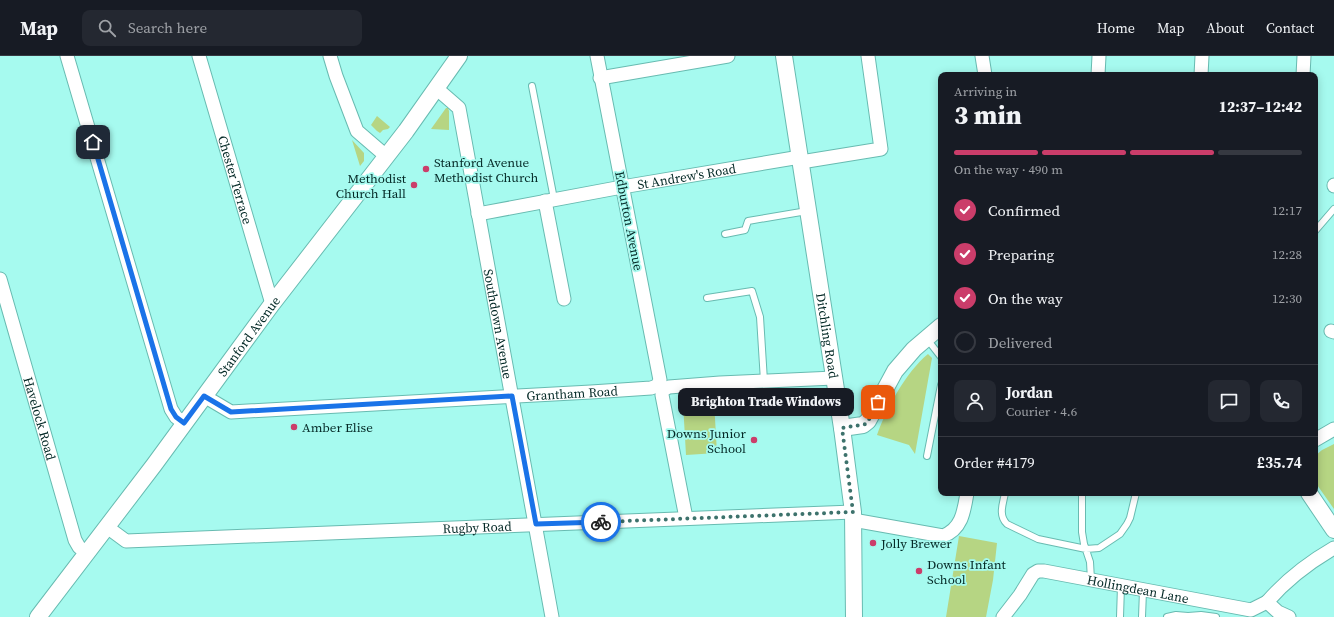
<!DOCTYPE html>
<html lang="en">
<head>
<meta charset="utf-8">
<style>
	:root { --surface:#171b24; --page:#242831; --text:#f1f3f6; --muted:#9ea1a6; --line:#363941; --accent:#cb3d6a }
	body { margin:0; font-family:"Source Serif 4",serif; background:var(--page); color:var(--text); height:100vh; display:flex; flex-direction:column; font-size:15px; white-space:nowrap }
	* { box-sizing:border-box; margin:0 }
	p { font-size:13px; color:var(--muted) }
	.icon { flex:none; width:22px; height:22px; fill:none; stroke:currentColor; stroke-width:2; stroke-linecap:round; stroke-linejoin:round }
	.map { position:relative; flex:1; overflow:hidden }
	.panel { position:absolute; left:938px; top:16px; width:380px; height:424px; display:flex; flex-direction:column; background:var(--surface); border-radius:8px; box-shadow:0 2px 10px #0003 }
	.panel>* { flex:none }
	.pin { position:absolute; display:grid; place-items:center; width:34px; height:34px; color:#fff; margin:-17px; border-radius:8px; box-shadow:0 2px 6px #0006 }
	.courier { position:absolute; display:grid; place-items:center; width:40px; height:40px; margin:-20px; border:3px solid #1a73e8; border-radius:50%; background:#fff; color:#222; box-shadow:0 1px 5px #0007 }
	.bubble { position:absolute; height:28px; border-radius:8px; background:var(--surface); box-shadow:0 2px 10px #0003; font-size:13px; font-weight:800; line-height:28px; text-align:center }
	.headline em { font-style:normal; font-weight:800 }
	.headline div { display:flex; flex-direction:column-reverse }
	.headline { display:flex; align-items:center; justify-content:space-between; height:68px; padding:0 16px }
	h1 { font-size:26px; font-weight:800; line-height:30px }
	.bar { display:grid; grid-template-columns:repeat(4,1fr); gap:6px 4px; align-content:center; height:48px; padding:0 16px }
	.bar i { height:5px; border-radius:3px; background:var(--line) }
	.bar .selected { background:var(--accent) }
	.bar p { grid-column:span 4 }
	.line { display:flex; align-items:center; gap:10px; padding:0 16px; border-top:1px solid var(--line) }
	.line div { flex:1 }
	.round { display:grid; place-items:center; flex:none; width:42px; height:42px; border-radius:8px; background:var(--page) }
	ol { padding:0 16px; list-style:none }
	li { display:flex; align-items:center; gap:12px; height:44px }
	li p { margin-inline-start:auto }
	li .icon { padding:4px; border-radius:50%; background:var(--accent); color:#fff; stroke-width:4 }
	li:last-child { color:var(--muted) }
	li i { width:22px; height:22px; border:2px solid var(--line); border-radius:50% }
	header { display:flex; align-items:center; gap:24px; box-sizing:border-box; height:56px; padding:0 20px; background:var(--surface); border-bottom:1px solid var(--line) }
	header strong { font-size:19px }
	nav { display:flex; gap:22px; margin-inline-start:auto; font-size:14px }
	.search { width:280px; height:36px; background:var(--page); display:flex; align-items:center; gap:10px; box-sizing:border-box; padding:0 14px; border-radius:8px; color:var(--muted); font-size:15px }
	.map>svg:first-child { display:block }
	.green { fill:#b6d583 }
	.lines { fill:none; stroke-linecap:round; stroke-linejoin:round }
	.service-casing { stroke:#68bbb1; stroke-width:8 }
	.minor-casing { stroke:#68bbb1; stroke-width:15 }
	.tertiary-casing { stroke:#68bbb1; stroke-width:18 }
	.service { stroke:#fff; stroke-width:6 }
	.minor { stroke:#fff; stroke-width:13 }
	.tertiary { stroke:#fff; stroke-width:16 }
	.done { stroke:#3d726c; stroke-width:4; stroke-dasharray:0 7.2 }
	.route { stroke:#1a73e8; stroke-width:5 }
	.poi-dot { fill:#cb3d6a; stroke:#a6faef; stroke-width:1.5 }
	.labels { text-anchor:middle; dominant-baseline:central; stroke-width:3.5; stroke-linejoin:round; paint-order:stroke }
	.poi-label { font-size:13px; fill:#042926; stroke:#a6faef; text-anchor:start }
	.street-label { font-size:13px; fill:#042926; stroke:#a6faef }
</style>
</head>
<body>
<header>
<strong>Map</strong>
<div class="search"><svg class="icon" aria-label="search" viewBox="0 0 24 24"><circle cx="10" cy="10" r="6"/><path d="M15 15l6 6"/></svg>Search here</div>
<nav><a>Home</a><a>Map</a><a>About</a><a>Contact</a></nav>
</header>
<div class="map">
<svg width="1334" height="561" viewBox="0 0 1334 561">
	<rect width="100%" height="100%" fill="#a6faef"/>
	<path class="green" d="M 446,52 L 448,52 L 449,55 L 449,74 L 431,73 Z
		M 377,60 L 390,71 L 388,73 L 383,74 L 380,77 L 377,75 L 371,69 Z
		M 352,84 L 364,97 L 364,105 L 360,110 Z
		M 928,298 L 932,302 L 915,398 L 909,389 L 877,379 C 886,353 906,316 928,298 Z
		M 714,345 L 717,397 L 686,399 L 683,347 Z
		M 1334,388 L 1334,453 L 1315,426 L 1315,400 L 1322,394 Z
		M 959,480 L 997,487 L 993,524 L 986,561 L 946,561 Z"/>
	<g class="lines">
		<g class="service-casing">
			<path id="service" d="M 532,30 L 554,143
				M 1315,175 L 1334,153
				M 725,178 L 745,174 L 748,165 L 807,155
				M 707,242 L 752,235 L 760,261 L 764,325
				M 927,283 L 941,301
				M 927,400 L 941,329
				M 1005,437 C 1003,448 998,459 1007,468 L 1038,483 L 1086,493 L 1099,492 L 1120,478 L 1127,468 L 1130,462 L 1136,437
				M 1082,437 L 1082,476 L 1084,488 L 1090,506 L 1091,524
				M 1120,561 L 1121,530
				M 1142,561 L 1143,535
				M 1167,561 L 1176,559 L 1188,560 L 1201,559 L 1216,561"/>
		</g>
		<g class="minor-casing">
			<g id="minor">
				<path d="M 67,0 L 171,353 L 176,361 L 184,367"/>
				<path id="s1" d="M 199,0 L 272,248"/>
				<path d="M 330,0 L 336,20 L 357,75 L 386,100"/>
				<path d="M 982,0 L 985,19"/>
				<path d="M 1098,19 L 1099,0"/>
				<path d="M 1201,19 L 1202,0"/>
				<path d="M 1303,19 L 1304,0"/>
				<path d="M 600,22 L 728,0"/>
				<path id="s2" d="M 436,32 L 459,52 L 552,561"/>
				<path d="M 801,106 L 881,93 L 868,0"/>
				<path d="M 1334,129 L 1334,130"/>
				<path d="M 545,145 L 564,243"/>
				<path id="s3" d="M 478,158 L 622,131 L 800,101"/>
				<path id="s4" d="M 0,223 L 75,484 L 79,491 L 87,497"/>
				<path d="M 1331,275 L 1334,276"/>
				<path id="s5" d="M 204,340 L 231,356 L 591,336 L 651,332 L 657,330 L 660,324 L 597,0"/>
				<path d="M 1315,384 L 1334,373"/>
				<path d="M 686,462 L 662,339 L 663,334 L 669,331 L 720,327 L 834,322"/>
				<path d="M 853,464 L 943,480 C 962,473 964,455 967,437"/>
				<path id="s6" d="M 107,471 L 126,485 L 853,456"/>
				<path d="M 1267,546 C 1287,523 1308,507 1334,492"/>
				<path id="s7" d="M 1003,561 L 1020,539 L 1033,518 L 1038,515 L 1044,515 L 1251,554 L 1267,546 L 1278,556 L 1289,561"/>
			</g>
		</g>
		<g class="tertiary-casing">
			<g id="tertiary">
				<path id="s8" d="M 784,0 L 842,372 L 853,456 L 854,561"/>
				<path d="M 842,372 L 863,369 L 868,365 L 895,315 L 914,293 L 941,270"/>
				<path d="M 1309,437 L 1334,474"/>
				<path id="s9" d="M 38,561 L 154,409 L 272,248 L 406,75 L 459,0"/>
			</g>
		</g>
		<use href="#service" class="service"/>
		<use href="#minor" class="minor"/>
		<use href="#tertiary" class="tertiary"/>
	</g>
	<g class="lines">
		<path class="done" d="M 601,466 L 853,456 L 842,372 L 866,368 L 873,357 L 878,346"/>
		<path class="route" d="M 93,86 L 171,353 L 176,361 L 184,367 L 204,340 L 231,356 L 512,340 L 536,468 L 601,466"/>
	</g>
	<g class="poi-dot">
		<circle cx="426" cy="113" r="4"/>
		<circle cx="414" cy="129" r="4"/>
		<circle cx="294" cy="371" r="4"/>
		<circle cx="754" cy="384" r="4"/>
		<circle cx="873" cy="487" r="4"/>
		<circle cx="919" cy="515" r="4"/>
	</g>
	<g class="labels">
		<g class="poi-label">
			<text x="434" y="106">Stanford Avenue<tspan x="434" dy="15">Methodist Church</tspan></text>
			<text x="406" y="122" text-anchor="end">Methodist<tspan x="406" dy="15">Church Hall</tspan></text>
			<text x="302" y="371">Amber Elise</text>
			<text x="746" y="377" text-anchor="end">Downs Junior<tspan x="746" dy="15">School</tspan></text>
			<text x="881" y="487">Jolly Brewer</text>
			<text x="927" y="508">Downs Infant<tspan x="927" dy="15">School</tspan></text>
		</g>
		<g class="street-label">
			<text stroke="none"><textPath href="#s3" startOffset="212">St Andrew's Road</textPath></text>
			<text stroke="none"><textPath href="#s1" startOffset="129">Chester Terrace</textPath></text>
			<text transform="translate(629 165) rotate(79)">Edburton Avenue</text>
			<text stroke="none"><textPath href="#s2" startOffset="250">Southdown Avenue</textPath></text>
			<text stroke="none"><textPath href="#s9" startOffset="351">Stanford Avenue</textPath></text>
			<text stroke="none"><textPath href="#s8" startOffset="283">Ditchling Road</textPath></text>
			<text stroke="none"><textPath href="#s5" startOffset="373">Grantham Road</textPath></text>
			<text stroke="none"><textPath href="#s4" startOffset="145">Havelock Road</textPath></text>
			<text stroke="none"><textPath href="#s6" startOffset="375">Rugby Road</textPath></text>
			<text stroke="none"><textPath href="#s7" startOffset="160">Hollingdean Lane</textPath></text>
		</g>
	</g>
</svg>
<div class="pin" style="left:878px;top:346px;background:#ea580c"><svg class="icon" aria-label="bag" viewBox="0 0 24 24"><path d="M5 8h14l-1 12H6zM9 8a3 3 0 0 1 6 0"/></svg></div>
<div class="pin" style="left:93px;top:86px;background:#1f2937"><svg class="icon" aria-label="home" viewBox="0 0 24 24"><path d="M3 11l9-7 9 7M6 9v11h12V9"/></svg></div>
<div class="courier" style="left:601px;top:466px"><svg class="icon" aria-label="bike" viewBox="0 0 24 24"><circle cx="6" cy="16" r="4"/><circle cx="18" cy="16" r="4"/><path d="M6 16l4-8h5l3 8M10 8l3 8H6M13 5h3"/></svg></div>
<div class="bubble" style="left:678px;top:332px;width:176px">Brighton Trade Windows</div>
<section class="panel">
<div class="headline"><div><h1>3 min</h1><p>Arriving in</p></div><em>12:37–12:42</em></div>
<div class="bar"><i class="selected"></i><i class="selected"></i><i class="selected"></i><i></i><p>On the way · 490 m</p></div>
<ol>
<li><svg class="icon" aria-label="check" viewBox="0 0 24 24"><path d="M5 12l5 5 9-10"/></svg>Confirmed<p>12:17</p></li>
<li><svg class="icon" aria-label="check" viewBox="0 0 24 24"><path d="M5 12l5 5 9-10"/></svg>Preparing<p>12:28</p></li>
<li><svg class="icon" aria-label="check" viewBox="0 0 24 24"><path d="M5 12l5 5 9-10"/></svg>On the way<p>12:30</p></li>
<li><i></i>Delivered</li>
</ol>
<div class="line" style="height:72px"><a class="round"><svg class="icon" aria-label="person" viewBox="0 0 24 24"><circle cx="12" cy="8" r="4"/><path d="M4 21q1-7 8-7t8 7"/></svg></a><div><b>Jordan</b><p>Courier · 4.6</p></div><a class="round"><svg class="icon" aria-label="chat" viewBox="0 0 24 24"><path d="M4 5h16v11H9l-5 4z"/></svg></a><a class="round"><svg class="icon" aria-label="phone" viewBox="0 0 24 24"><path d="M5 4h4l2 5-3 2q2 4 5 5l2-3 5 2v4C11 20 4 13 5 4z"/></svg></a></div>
<div class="line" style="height:52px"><div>Order #4179</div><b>£35.74</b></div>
</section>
</div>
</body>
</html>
